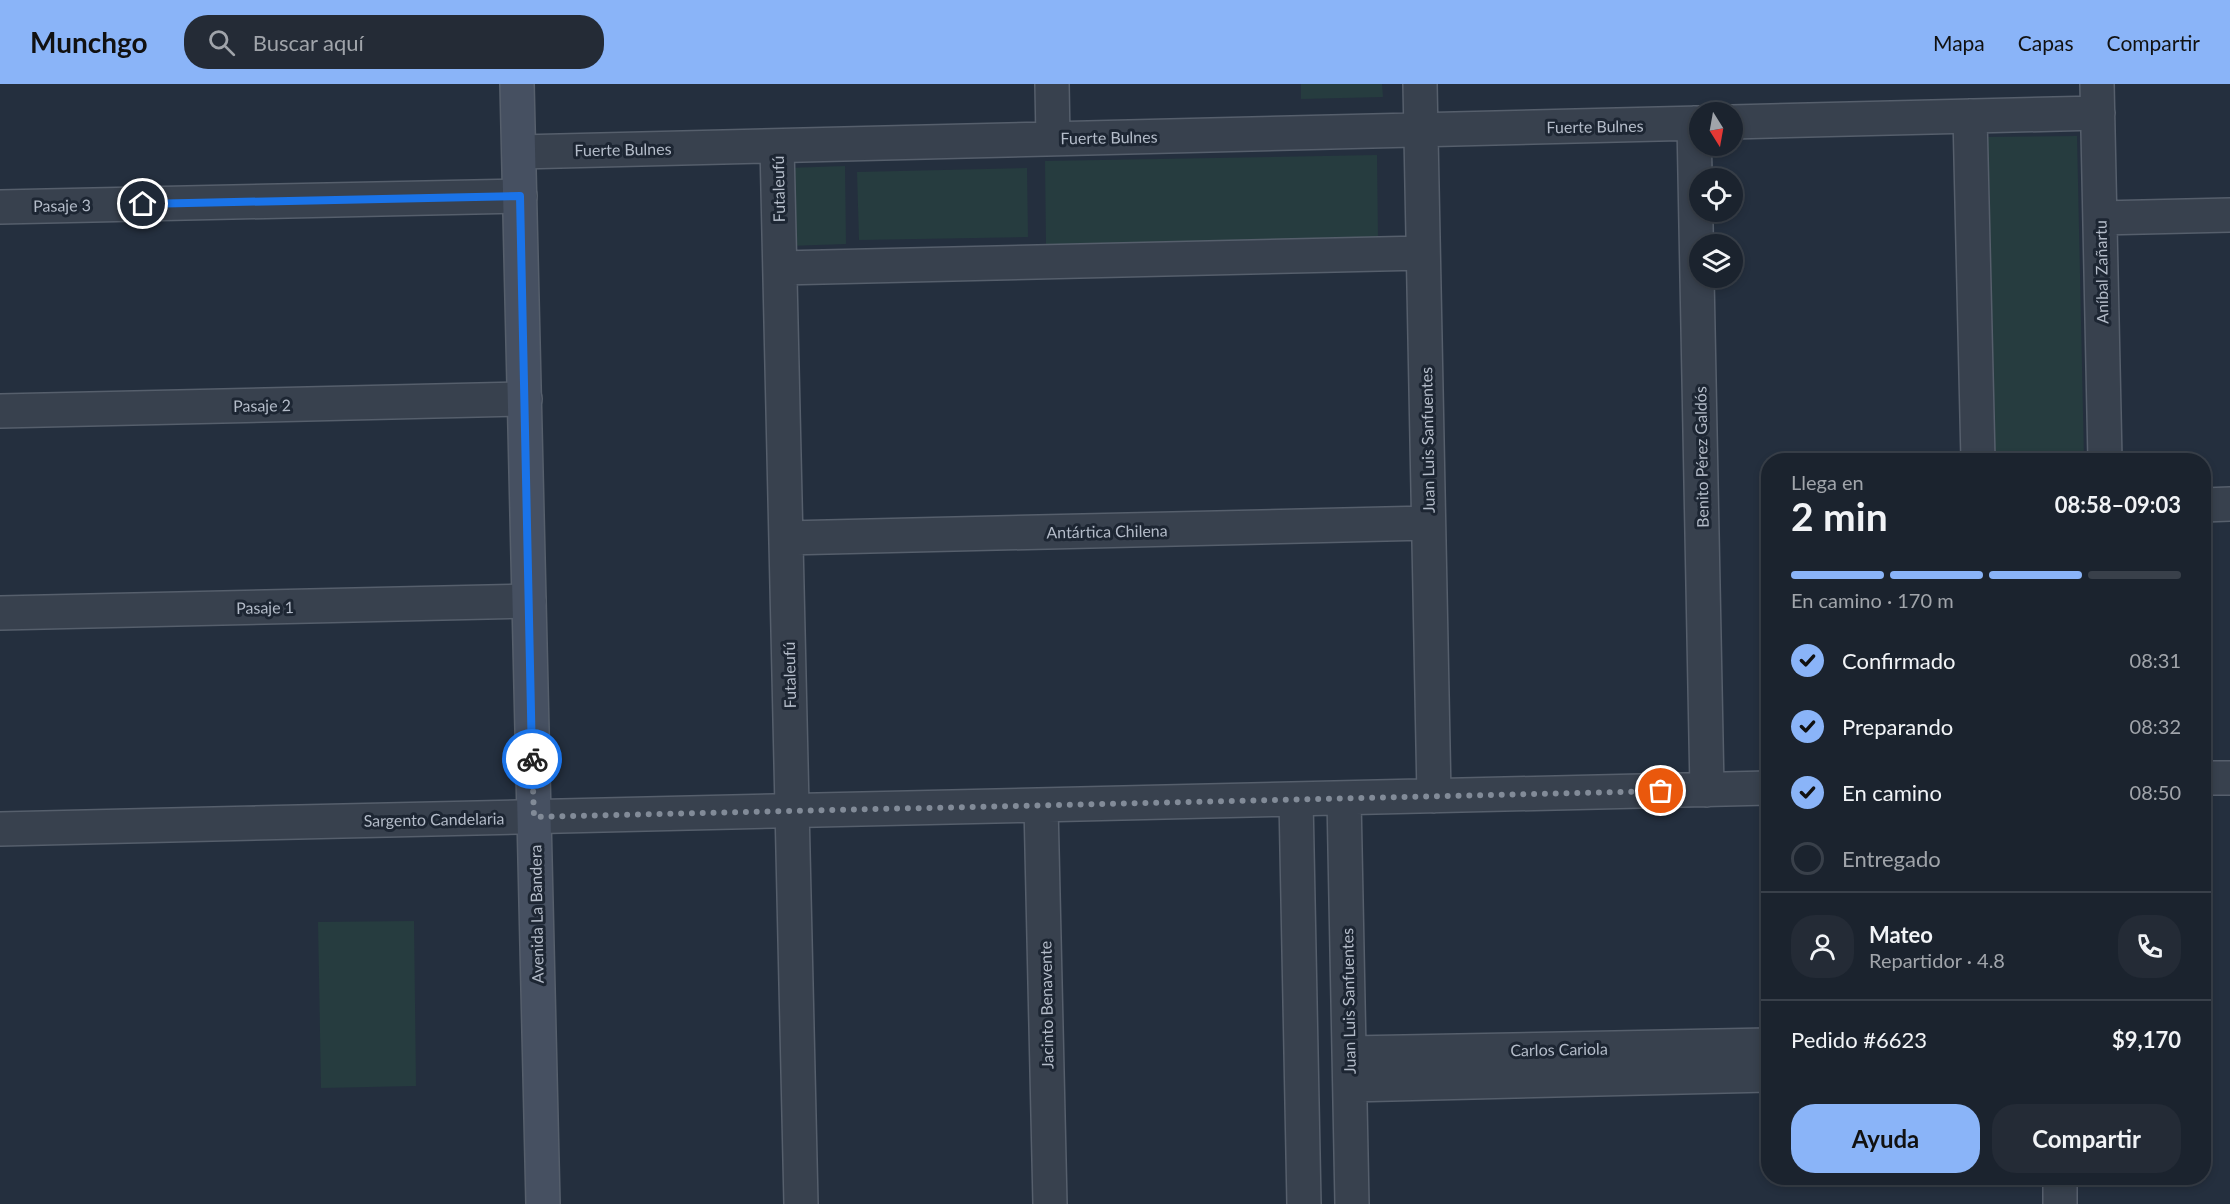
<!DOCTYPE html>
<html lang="es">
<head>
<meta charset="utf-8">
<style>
	:root { --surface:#1b232e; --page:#242b36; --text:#f1f3f6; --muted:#a0a4aa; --line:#39404a; --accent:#8ab4f8 }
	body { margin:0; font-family:Lato,sans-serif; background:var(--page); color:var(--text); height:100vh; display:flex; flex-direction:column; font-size:22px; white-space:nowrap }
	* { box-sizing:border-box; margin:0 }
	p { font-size:20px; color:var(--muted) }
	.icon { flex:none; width:33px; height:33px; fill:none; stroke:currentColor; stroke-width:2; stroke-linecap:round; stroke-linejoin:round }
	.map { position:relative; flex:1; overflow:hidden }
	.drawer { position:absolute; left:1761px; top:369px; width:450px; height:732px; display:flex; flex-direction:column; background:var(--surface); border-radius:24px; box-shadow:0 3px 9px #0003,0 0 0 2px var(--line) }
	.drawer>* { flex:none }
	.needle { width:39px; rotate:169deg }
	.tools { position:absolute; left:1689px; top:18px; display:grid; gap:12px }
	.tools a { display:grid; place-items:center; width:54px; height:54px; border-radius:50%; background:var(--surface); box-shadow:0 3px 9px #0003,0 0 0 2px var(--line); font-size:30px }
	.pin { position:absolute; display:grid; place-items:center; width:51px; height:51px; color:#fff; margin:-26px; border:3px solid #fff; border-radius:50%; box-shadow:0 2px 6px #0007 }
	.courier { position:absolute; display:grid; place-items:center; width:60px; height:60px; margin:-30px; border:4px solid #1a73e8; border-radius:50%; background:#fff; color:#222; box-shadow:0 2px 8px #0007 }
	.overview em { font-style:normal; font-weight:700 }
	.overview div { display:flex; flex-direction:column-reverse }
	.overview { display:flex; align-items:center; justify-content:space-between; height:102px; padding:0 30px }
	h1 { font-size:39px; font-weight:700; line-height:45px }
	.bar { display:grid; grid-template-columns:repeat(4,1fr); gap:9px 6px; align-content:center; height:72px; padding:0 30px }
	.bar i { height:8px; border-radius:4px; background:var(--line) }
	.bar .on { background:var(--accent) }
	.bar p { grid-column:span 4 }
	.line { display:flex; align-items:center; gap:15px; padding:0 30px; border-top:2px solid var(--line) }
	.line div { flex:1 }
	.round { display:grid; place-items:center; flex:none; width:63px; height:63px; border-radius:24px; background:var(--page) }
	ol { padding:0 30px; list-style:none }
	li { display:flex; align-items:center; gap:18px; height:66px }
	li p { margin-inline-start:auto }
	li .icon { padding:6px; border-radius:50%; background:var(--accent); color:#111; stroke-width:4 }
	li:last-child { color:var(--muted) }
	li i { width:33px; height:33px; border:3px solid var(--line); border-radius:50% }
	.cta { display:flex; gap:12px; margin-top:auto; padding:12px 30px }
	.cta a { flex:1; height:69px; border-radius:24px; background:var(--accent); color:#111; font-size:24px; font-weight:700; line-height:69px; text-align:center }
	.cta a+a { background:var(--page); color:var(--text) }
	header { display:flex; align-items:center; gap:36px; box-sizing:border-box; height:84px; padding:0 30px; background:var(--accent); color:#111 }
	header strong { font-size:28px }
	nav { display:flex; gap:33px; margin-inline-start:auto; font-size:21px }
	.search { width:420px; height:54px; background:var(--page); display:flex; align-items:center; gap:15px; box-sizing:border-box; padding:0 21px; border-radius:24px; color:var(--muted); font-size:22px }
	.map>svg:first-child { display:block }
	.green { fill:#263c3f }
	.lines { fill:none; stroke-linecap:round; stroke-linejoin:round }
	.street-casing { stroke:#565f6c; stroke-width:36 }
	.secondary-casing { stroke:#565f6c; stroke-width:36 }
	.street { stroke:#38414e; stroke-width:33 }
	.secondary { stroke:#465061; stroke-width:33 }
	.done { stroke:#828b98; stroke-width:6; stroke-dasharray:0 10.8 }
	.route { stroke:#1a73e8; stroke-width:8 }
	.labels { text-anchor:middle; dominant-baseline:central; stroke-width:6; stroke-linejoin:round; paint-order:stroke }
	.street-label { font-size:16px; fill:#b4bcc9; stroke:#1d2633 }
</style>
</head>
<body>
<header>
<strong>Munchgo</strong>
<div class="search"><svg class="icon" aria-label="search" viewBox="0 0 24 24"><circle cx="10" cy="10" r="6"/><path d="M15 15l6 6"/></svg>Buscar aquí</div>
<nav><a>Mapa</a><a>Capas</a><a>Compartir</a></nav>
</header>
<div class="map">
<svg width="2230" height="1120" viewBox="0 0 2230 1120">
	<rect width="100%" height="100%" fill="#242f3e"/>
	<path class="green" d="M 1301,0 L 1382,0 L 1383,13 L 1301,15 Z
		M 2077,52 L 2084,376 L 1991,376 L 1984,53 Z
		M 1377,71 L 1378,156 L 1046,162 L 1045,77 Z
		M 845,82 L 846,160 L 788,162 L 787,84 Z
		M 1027,84 L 1028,153 L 859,156 L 857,88 Z
		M 414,837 L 416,1002 L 321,1004 L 318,838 Z"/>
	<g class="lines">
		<g class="street-casing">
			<path id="street" d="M 1052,0 L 1053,55
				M 1420,0 L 1434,712
				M 2097,0 L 2105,376
				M 1970,32 L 1978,376
				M 1732,38 L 2098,29
				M 1694,39 L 1707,706
				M 777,62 L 801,1120
				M 519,68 L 1700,39
				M 0,123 L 520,112
				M 2100,134 L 2230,131
				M 780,184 L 1423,169
				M 0,327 L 525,315
				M 2204,421 L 2230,420
				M 786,454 L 1428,439
				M 0,529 L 529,517
				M 2204,694 L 2230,694
				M 1344,714 L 1352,1120
				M 1296,715 L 1304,1120
				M 1041,721 L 1050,1120
				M 0,745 L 1768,704
				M 1350,969 L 1768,961
				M 1350,1001 L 1768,991
				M 2060,1094 L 2060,1120"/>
		</g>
		<g class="secondary-casing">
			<path id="secondary" d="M 517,0 L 543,1120"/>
		</g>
		<use href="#street" class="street"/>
		<use href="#secondary" class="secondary"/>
	</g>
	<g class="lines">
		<path class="done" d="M 532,675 L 534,733 L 1661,707"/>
		<path class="route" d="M 143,120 L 520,112 L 532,675"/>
	</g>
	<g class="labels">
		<g class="street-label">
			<text transform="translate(1595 42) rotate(-1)">Fuerte Bulnes</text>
			<text transform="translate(1109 53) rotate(-1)">Fuerte Bulnes</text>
			<text transform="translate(623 65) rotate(-1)">Fuerte Bulnes</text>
			<text transform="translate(778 105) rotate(-91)">Futaleufú</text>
			<text transform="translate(62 121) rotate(-1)">Pasaje 3</text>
			<text transform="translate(2101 188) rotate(-91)">Aníbal Zañartu</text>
			<text transform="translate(262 321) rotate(-1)">Pasaje 2</text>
			<text transform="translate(1427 356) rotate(-91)">Juan Luis Sanfuentes</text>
			<text transform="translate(1701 373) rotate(-91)">Benito Pérez Galdós</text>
			<text transform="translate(1107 447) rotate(-1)">Antártica Chilena</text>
			<text transform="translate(265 523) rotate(-1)">Pasaje 1</text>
			<text transform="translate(789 591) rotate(-91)">Futaleufú</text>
			<text transform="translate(434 735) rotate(-1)">Sargento Candelaria</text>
			<text transform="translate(536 830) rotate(-91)">Avenida La Bandera</text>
			<text transform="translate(1348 917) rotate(-91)">Juan Luis Sanfuentes</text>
			<text transform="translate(1046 921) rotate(-91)">Jacinto Benavente</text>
			<text transform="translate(1559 965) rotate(-1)">Carlos Cariola</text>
		</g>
	</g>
</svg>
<div class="tools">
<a><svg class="needle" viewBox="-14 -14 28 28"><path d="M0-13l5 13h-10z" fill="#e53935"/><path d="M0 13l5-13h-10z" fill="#a0a4aa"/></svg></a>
<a><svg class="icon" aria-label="locate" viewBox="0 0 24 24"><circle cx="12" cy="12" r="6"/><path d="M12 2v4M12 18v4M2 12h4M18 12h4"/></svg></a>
<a><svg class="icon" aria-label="layers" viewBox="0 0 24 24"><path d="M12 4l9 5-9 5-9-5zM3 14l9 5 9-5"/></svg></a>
</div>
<div class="pin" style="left:1661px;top:707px;background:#ea580c"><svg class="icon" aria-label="bag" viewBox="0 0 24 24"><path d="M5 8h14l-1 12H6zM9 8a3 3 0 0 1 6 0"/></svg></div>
<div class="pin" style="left:143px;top:120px;background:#1f2937"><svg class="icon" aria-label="home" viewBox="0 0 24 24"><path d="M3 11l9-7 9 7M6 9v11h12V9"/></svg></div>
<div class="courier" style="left:532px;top:675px"><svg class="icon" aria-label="bike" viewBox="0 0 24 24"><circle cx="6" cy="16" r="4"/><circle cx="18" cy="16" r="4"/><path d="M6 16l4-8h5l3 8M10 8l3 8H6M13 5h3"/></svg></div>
<section class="drawer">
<div class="overview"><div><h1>2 min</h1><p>Llega en</p></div><em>08:58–09:03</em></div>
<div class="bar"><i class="on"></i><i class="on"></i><i class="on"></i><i></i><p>En camino · 170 m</p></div>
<ol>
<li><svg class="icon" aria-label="check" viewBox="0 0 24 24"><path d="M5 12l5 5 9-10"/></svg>Confirmado<p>08:31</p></li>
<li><svg class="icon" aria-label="check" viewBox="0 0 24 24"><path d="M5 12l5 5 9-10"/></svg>Preparando<p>08:32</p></li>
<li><svg class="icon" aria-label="check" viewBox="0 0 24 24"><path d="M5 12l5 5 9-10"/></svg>En camino<p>08:50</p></li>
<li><i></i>Entregado</li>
</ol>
<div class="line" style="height:108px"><a class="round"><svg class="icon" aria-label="person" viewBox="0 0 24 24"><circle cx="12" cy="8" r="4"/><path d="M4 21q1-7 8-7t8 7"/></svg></a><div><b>Mateo</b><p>Repartidor · 4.8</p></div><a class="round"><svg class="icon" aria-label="phone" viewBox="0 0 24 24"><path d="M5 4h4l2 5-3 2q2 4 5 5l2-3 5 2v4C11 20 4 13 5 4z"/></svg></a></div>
<div class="line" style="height:78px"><div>Pedido #6623</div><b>$9,170</b></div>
<div class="cta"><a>Ayuda</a><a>Compartir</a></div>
</section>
</div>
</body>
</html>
